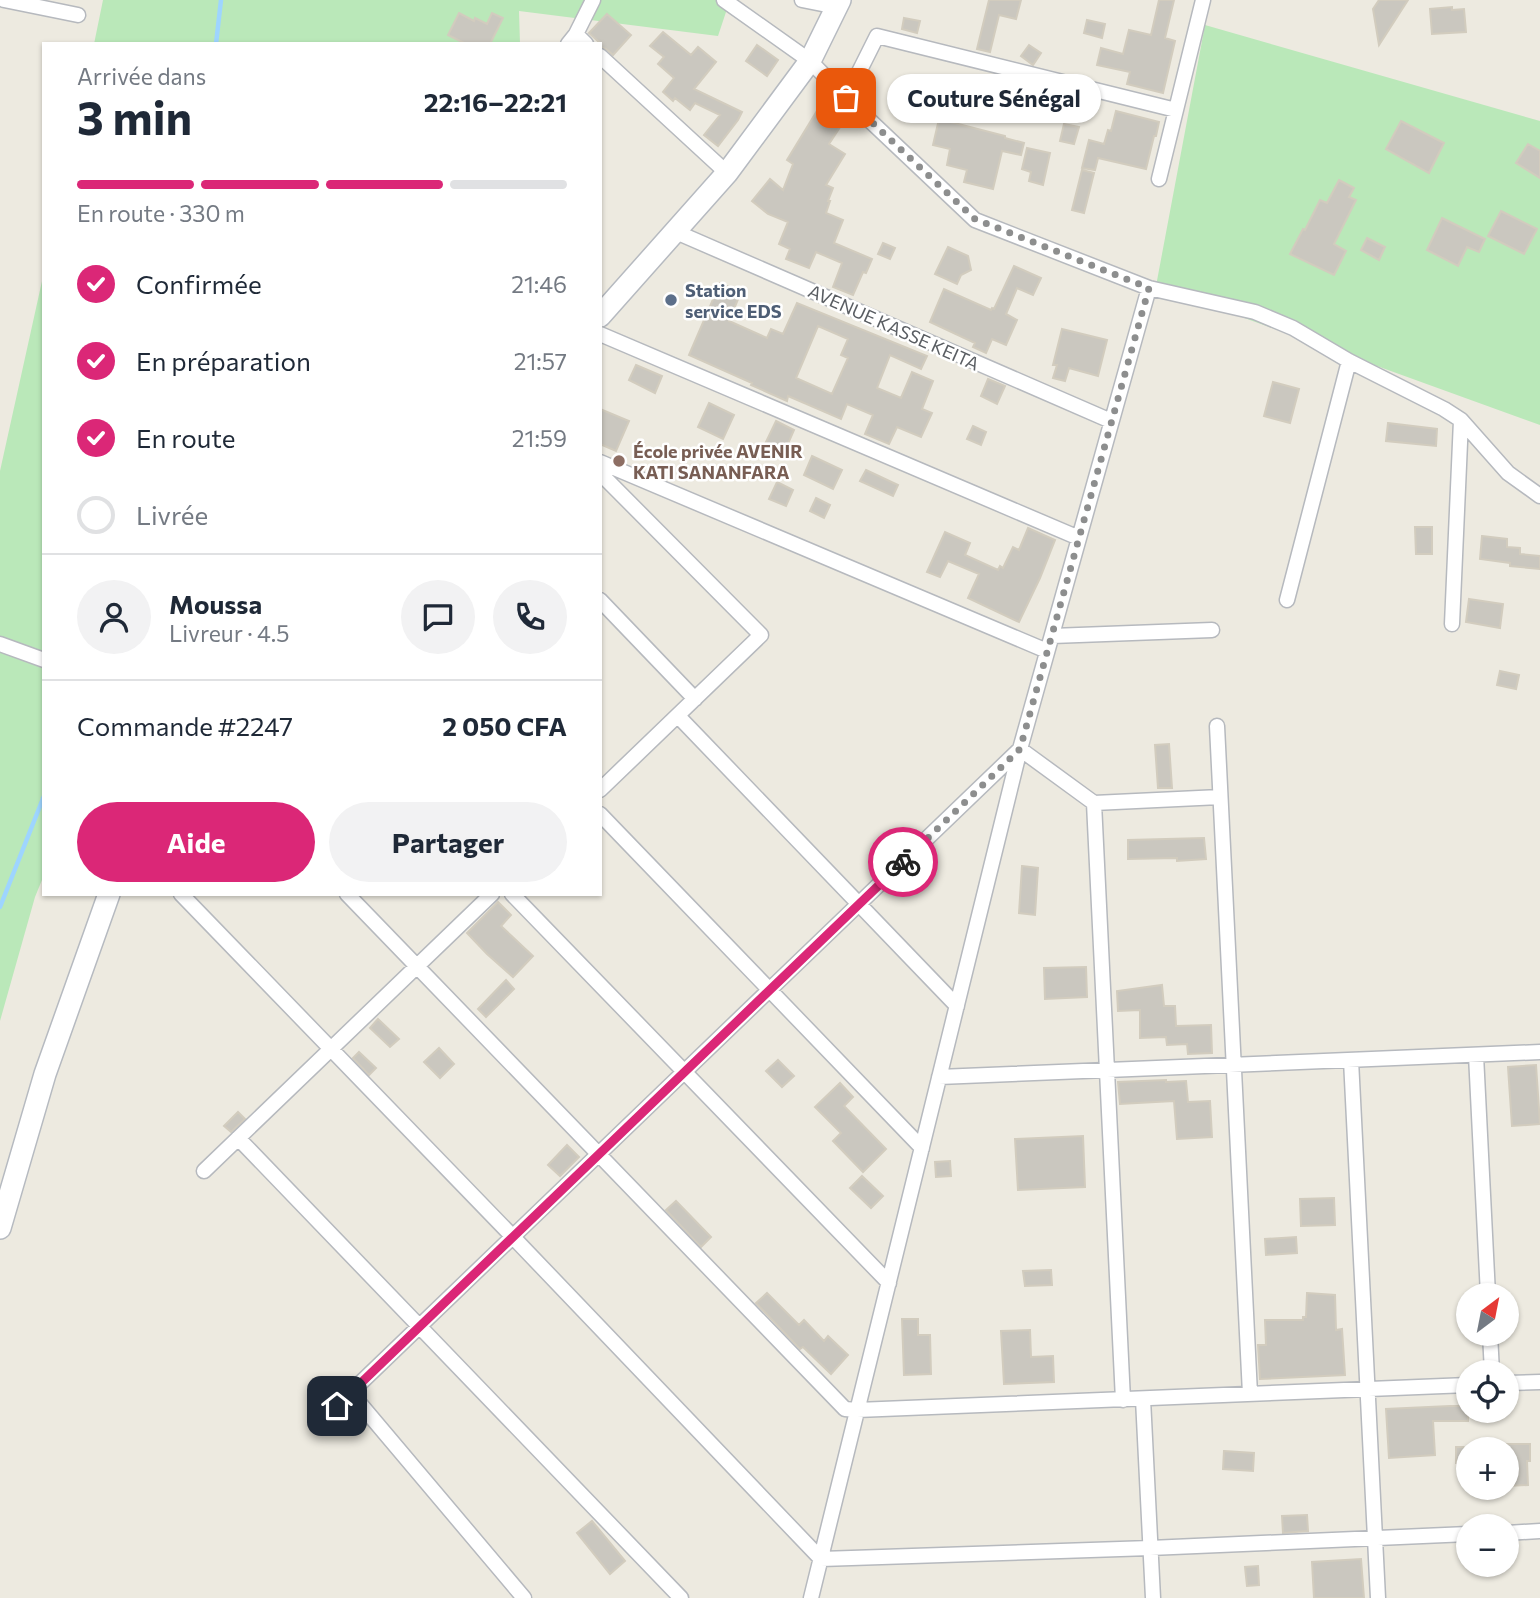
<!DOCTYPE html>
<html lang="fr">
<head>
<meta charset="utf-8">
<style>
	:root { --surface:#fff; --page:#f2f2f3; --text:#1f2937; --muted:#747a83; --line:#e0e1e3; --accent:#db2777 }
	body { margin:0; font-family:Commissioner,sans-serif; background:var(--page); color:var(--text); height:100vh; display:flex; flex-direction:column; font-size:26px; white-space:nowrap }
	* { box-sizing:border-box; margin:0 }
	p { font-size:23px; color:var(--muted) }
	.icon { flex:none; width:38px; height:38px; fill:none; stroke:currentColor; stroke-width:2; stroke-linecap:round; stroke-linejoin:round }
	.map { position:relative; flex:1; overflow:hidden }
	.panel { position:absolute; left:42px; top:42px; width:560px; height:854px; display:flex; flex-direction:column; background:var(--surface); border-radius:0px; box-shadow:0 2px 5px #0004 }
	.panel>* { flex:none }
	.needle { width:46px; rotate:32deg }
	.buttons { position:absolute; left:1456px; top:1283px; display:grid; gap:14px }
	.buttons a { display:grid; place-items:center; width:63px; height:63px; border-radius:50%; background:var(--surface); box-shadow:0 2px 5px #0004; font-size:35px }
	.pin { position:absolute; display:grid; place-items:center; width:60px; height:60px; color:#fff; margin:-30px; border-radius:14px; box-shadow:0 4px 10px #0006 }
	.courier { position:absolute; display:grid; place-items:center; width:70px; height:70px; margin:-35px; border:5px solid #db2777; border-radius:50%; background:#fff; color:#222; box-shadow:0 2px 9px #0007 }
	.bubble { position:absolute; height:49px; border-radius:24px; background:var(--surface); box-shadow:0 2px 5px #0004; font-size:23px; font-weight:700; line-height:49px; text-align:center }
	.overview em { font-style:normal; font-weight:700 }
	.overview div { display:flex; flex-direction:column-reverse }
	.overview { display:flex; align-items:center; justify-content:space-between; height:119px; padding:0 35px }
	h1 { font-size:46px; font-weight:700; line-height:52px }
	.bar { display:grid; grid-template-columns:repeat(4,1fr); gap:10px 7px; align-content:center; height:84px; padding:0 35px }
	.bar i { height:9px; border-radius:5px; background:var(--line) }
	.bar .current { background:var(--accent) }
	.bar p { grid-column:span 4 }
	.line { display:flex; align-items:center; gap:18px; padding:0 35px; border-top:2px solid var(--line) }
	.line div { flex:1 }
	.round { display:grid; place-items:center; flex:none; width:74px; height:74px; border-radius:37px; background:var(--page) }
	ol { padding:0 35px; list-style:none }
	li { display:flex; align-items:center; gap:21px; height:77px }
	li p { margin-inline-start:auto }
	li .icon { padding:7px; border-radius:50%; background:var(--accent); color:#fff; stroke-width:4 }
	li:last-child { color:var(--muted) }
	li i { width:38px; height:38px; border:4px solid var(--line); border-radius:50% }
	.cta { display:flex; gap:14px; margin-top:auto; padding:14px 35px }
	.cta a { flex:1; height:80px; border-radius:42px; background:var(--accent); color:#fff; font-size:28px; font-weight:700; line-height:80px; text-align:center }
	.cta a+a { background:var(--page); color:var(--text) }
	.map>svg:first-child { display:block }
	.green { fill:#bae8b9 }
	.lines { fill:none; stroke-linecap:round; stroke-linejoin:round }
	.stream { stroke:#9ed5ff; stroke-width:4.5 }
	.building { fill:#cac7bf; stroke:#d2ccbe; stroke-width:2; fill-rule:evenodd }
	.minor-casing { stroke:#b6b9be; stroke-width:17 }
	.secondary-casing { stroke:#b6bac0; stroke-width:24 }
	.minor { stroke:#fff; stroke-width:14 }
	.secondary { stroke:#fff; stroke-width:21 }
	.done { stroke:#8d8e8e; stroke-width:7; stroke-dasharray:0 12.6 }
	.route { stroke:#db2777; stroke-width:9 }
	.service-dot { fill:#5c6f8a; stroke:#fff; stroke-width:2.5 }
	.education-dot { fill:#8d6e63; stroke:#fff; stroke-width:2.5 }
	.labels { text-anchor:middle; dominant-baseline:central; stroke-width:5; stroke-linejoin:round; paint-order:stroke }
	.service-label { font-size:18px; font-weight:bold; fill:#4e5e75; stroke:#fff; text-anchor:start }
	.street-label { font-size:18px; fill:#595d62; stroke:#fff }
	.education-label { font-size:18px; font-weight:bold; fill:#785e54; stroke:#fff; text-anchor:start }
</style>
</head>
<body>
<div class="map">
<svg width="1540" height="1598" viewBox="0 0 1540 1598">
	<rect width="100%" height="100%" fill="#edeae0"/>
	<path class="green" d="M 103,0 L 730,0 L 718,36 L 519,11 L 520,44 L 94,44 Z
		M 1205,25 L 1540,121 L 1540,425 L 1156,286 Z
		M 44,272 L 44,875 L 35,897 L 0,1021 L 0,471 Z"/>
	<g class="lines">
		<path class="stream" d="M 216,44 L 221,0
			M 0,907 L 44,796"/>
	</g>
	<path class="building" d="M 989,0 L 1021,0 L 1016,19 L 999,15 L 990,52 L 977,49 Z
		M 1159,0 L 1174,0 L 1165,38 L 1175,41 L 1163,93 L 1127,84 L 1130,72 L 1097,65 L 1101,48 L 1123,54 L 1129,30 L 1151,35 Z
		M 1379,0 L 1408,0 L 1379,45 L 1373,9 Z
		M 1452,7 L 1452,10 L 1464,9 L 1466,32 L 1432,34 L 1430,9 Z
		M 459,13 L 474,21 L 475,18 L 487,24 L 492,13 L 503,18 L 490,44 L 466,44 L 448,35 Z
		M 607,14 L 631,35 L 613,55 L 606,49 L 600,47 L 600,43 L 589,33 Z
		M 904,18 L 920,21 L 917,33 L 902,29 Z
		M 1087,20 L 1105,24 L 1102,38 L 1084,33 Z
		M 663,32 L 691,55 L 698,47 L 716,62 L 694,89 L 742,112 L 738,120 L 718,146 L 704,135 L 720,115 L 695,103 L 690,110 L 675,98 L 673,101 L 663,92 L 674,78 L 658,64 L 664,57 L 650,46 Z
		M 757,45 L 778,60 L 767,76 L 746,61 Z
		M 1029,45 L 1041,53 L 1033,65 L 1021,56 Z
		M 820,106 L 844,121 L 829,144 L 845,154 L 826,185 L 833,188 L 828,201 L 830,201 L 826,213 L 843,220 L 834,243 L 872,259 L 866,273 L 863,272 L 853,295 L 833,287 L 842,263 L 816,252 L 809,268 L 786,259 L 790,249 L 779,244 L 788,222 L 768,214 L 752,201 L 770,179 L 783,190 L 793,164 L 787,160 Z
		M 1116,111 L 1159,122 L 1156,136 L 1154,136 L 1146,169 L 1098,158 L 1095,170 L 1082,168 L 1089,140 L 1104,144 L 1108,130 L 1111,131 Z
		M 939,119 L 1005,136 L 1005,138 L 1024,143 L 1021,155 L 1002,151 L 993,189 L 964,182 L 967,170 L 947,165 L 950,149 L 933,145 Z
		M 1401,121 L 1444,143 L 1429,173 L 1386,149 Z
		M 1064,124 L 1079,127 L 1074,144 L 1060,141 Z
		M 1528,144 L 1540,151 L 1540,178 L 1516,163 Z
		M 1027,148 L 1050,153 L 1043,185 L 1029,181 L 1031,172 L 1022,169 Z
		M 1082,170 L 1094,173 L 1084,213 L 1072,210 Z
		M 1339,180 L 1354,188 L 1349,197 L 1356,200 L 1334,244 L 1346,251 L 1334,275 L 1290,254 L 1303,229 L 1305,230 L 1320,200 L 1327,203 Z
		M 1501,211 L 1537,229 L 1524,254 L 1488,236 Z
		M 1442,218 L 1485,239 L 1479,252 L 1467,247 L 1458,266 L 1427,250 Z
		M 1367,238 L 1385,247 L 1379,260 L 1361,250 Z
		M 883,243 L 895,248 L 890,259 L 878,254 Z
		M 948,247 L 968,256 L 971,270 L 961,275 L 957,284 L 935,274 Z
		M 1014,266 L 1041,278 L 1033,295 L 1017,288 L 1006,314 L 1017,320 L 1006,345 L 992,339 L 986,353 L 973,347 L 975,343 L 930,322 L 944,289 L 991,310 L 992,308 L 994,309 Z
		M 720,283 L 741,292 L 729,321 L 767,338 L 771,329 L 783,334 L 797,303 L 927,356 L 921,369 L 890,355 L 877,388 L 901,398 L 912,372 L 933,381 L 922,409 L 932,413 L 921,437 L 897,427 L 889,444 L 865,434 L 873,415 L 847,404 L 841,419 L 788,396 L 787,401 L 751,385 L 752,383 L 689,355 ZM 818,326 L 848,339 L 841,355 L 848,358 L 832,394 L 796,378 Z
		M 1062,329 L 1107,340 L 1098,376 L 1069,368 L 1065,381 L 1053,378 L 1057,365 L 1053,365 Z
		M 636,365 L 662,376 L 655,393 L 629,380 Z
		M 988,379 L 1005,386 L 997,404 L 981,396 Z
		M 1273,382 L 1299,389 L 1290,423 L 1264,416 Z
		M 709,403 L 734,415 L 723,439 L 698,427 Z
		M 600,409 L 629,421 L 616,451 L 600,444 Z
		M 776,421 L 794,430 L 784,453 L 765,444 Z
		M 1388,423 L 1437,429 L 1436,446 L 1386,441 Z
		M 973,426 L 986,432 L 981,445 L 967,439 Z
		M 812,456 L 842,470 L 833,489 L 804,475 Z
		M 866,470 L 898,485 L 893,496 L 860,481 Z
		M 777,482 L 793,490 L 786,506 L 769,499 Z
		M 816,498 L 830,505 L 824,518 L 810,511 Z
		M 1415,527 L 1432,527 L 1432,554 L 1416,554 Z
		M 1028,528 L 1055,540 L 1040,578 L 1019,622 L 968,598 L 979,574 L 948,561 L 940,577 L 927,572 L 945,532 L 970,543 L 965,555 L 998,570 L 1000,566 L 1003,568 L 1013,547 L 1019,550 Z
		M 1482,536 L 1507,539 L 1507,547 L 1520,548 L 1520,554 L 1540,556 L 1540,569 L 1510,566 L 1510,563 L 1480,559 Z
		M 1469,599 L 1503,604 L 1500,628 L 1466,622 Z
		M 1500,671 L 1519,675 L 1516,689 L 1497,685 Z
		M 1169,744 L 1172,788 L 1158,788 L 1155,745 Z
		M 1204,838 L 1206,859 L 1177,861 L 1177,858 L 1128,859 L 1128,840 Z
		M 1022,866 L 1038,868 L 1035,915 L 1019,913 Z
		M 498,902 L 511,915 L 501,926 L 533,956 L 513,977 L 487,954 L 467,933 Z
		M 1086,967 L 1087,997 L 1045,999 L 1044,968 Z
		M 506,980 L 514,989 L 486,1017 L 478,1009 Z
		M 1162,985 L 1164,1006 L 1175,1006 L 1176,1026 L 1211,1025 L 1212,1053 L 1188,1054 L 1187,1044 L 1167,1045 L 1166,1037 L 1140,1038 L 1140,1010 L 1118,1011 L 1117,991 Z
		M 378,1019 L 399,1039 L 390,1047 L 370,1028 Z
		M 439,1048 L 454,1064 L 440,1078 L 424,1062 Z
		M 359,1052 L 376,1068 L 369,1075 L 353,1058 Z
		M 778,1060 L 794,1076 L 782,1087 L 766,1071 Z
		M 1536,1065 L 1540,1124 L 1512,1126 L 1508,1067 Z
		M 1166,1080 L 1166,1082 L 1186,1081 L 1188,1102 L 1210,1101 L 1212,1137 L 1177,1139 L 1174,1101 L 1120,1104 L 1118,1082 Z
		M 840,1083 L 853,1097 L 844,1106 L 886,1149 L 863,1172 L 833,1141 L 841,1133 L 815,1107 Z
		M 238,1112 L 245,1119 L 231,1132 L 224,1126 Z
		M 1083,1136 L 1085,1187 L 1018,1190 L 1015,1139 Z
		M 567,1145 L 579,1157 L 560,1176 L 548,1165 Z
		M 950,1161 L 951,1176 L 936,1177 L 935,1162 Z
		M 862,1176 L 883,1196 L 871,1208 L 850,1188 Z
		M 1334,1198 L 1335,1225 L 1301,1226 L 1300,1199 Z
		M 676,1201 L 711,1237 L 701,1247 L 666,1210 Z
		M 1296,1237 L 1297,1253 L 1266,1255 L 1265,1239 Z
		M 1051,1270 L 1052,1285 L 1025,1286 L 1023,1271 Z
		M 767,1293 L 799,1325 L 804,1320 L 824,1341 L 828,1336 L 848,1355 L 831,1374 L 803,1347 L 800,1349 L 756,1303 Z
		M 1307,1293 L 1335,1295 L 1336,1330 L 1342,1329 L 1345,1375 L 1260,1379 L 1258,1345 L 1266,1345 L 1265,1320 L 1303,1320 L 1303,1317 L 1306,1317 Z
		M 902,1319 L 918,1319 L 918,1335 L 930,1335 L 931,1374 L 904,1375 Z
		M 1030,1330 L 1031,1357 L 1053,1356 L 1054,1382 L 1004,1384 L 1001,1331 Z
		M 1450,1406 L 1468,1406 L 1468,1421 L 1433,1421 L 1435,1455 L 1389,1458 L 1386,1409 Z
		M 1507,1444 L 1530,1444 L 1530,1461 L 1527,1461 L 1528,1485 L 1507,1486 Z
		M 1456,1447 L 1468,1447 L 1468,1463 L 1456,1463 Z
		M 1224,1451 L 1254,1453 L 1253,1471 L 1223,1469 Z
		M 1307,1515 L 1308,1531 L 1283,1533 L 1282,1516 Z
		M 592,1521 L 625,1561 L 610,1574 L 577,1533 Z
		M 1361,1559 L 1364,1598 L 1314,1598 L 1312,1562 Z
		M 1258,1566 L 1259,1585 L 1247,1586 L 1245,1567 Z"/>
	<g class="lines">
		<g class="minor-casing">
			<path id="minor" d="M 4,0 L 78,15
				M 724,0 L 810,61 L 846,98 L 975,220 L 1149,288 L 1255,312 L 1293,328 L 1349,361 L 1444,409 L 1461,420 L 1508,473 L 1540,496
				M 802,0 L 837,7
				M 576,34 L 586,44
				M 568,44 L 576,34 L 593,0
				M 600,56 L 727,173
				M 846,98 L 877,36 L 1176,110
				M 1159,179 L 1203,0
				M 676,232 L 1111,421
				M 600,334 L 1079,538
				M 600,462 L 1047,651
				M 600,473 L 761,635 L 600,790
				M 600,600 L 695,699
				M 1287,600 L 1349,361
				M 1452,624 L 1461,420
				M 1052,636 L 1212,630
				M 0,644 L 44,660
				M 678,716 L 957,1006
				M 1217,726 L 1250,1394
				M 1020,749 L 1094,803 L 1220,797
				M 1094,803 L 1123,1400
				M 600,814 L 922,1148
				M 181,894 L 513,1237 L 821,1559 L 1150,1548 L 1468,1534
				M 347,894 L 845,1409 L 857,1410 L 1468,1385
				M 512,894 L 889,1283
				M 1476,1055 L 1488,1295
				M 1351,1060 L 1378,1598
				M 939,1077 L 1540,1052
				M 238,1138 L 681,1598
				M 204,1171 L 492,894
				M 1490,1334 L 1492,1372
				M 1507,1383 L 1540,1382
				M 351,1393 L 524,1598
				M 1143,1399 L 1153,1598
				M 323,1419 L 1019,750
				M 1507,1533 L 1540,1531
				M 811,1598 L 1020,749 L 1149,288"/>
		</g>
		<g class="secondary-casing">
			<path id="secondary" d="M 600,316 L 727,173 L 810,61 L 840,0
				M 0,1228 L 45,1074 L 109,894"/>
		</g>
		<use href="#minor" class="minor"/>
		<use href="#secondary" class="secondary"/>
	</g>
	<g class="lines">
		<path class="done" d="M 846,98 L 975,219 L 1149,288 L 1020,749 L 903,862"/>
		<path class="route" d="M 337,1406 L 903,862"/>
	</g>
	<circle class="service-dot" cx="671" cy="300" r="7"/>
	<circle class="education-dot" cx="619" cy="461" r="7"/>
	<g class="labels">
		<g class="service-label">
			<text x="685" y="290">Station<tspan x="685" dy="21">service EDS</tspan></text>
		</g>
		<g class="street-label">
			<text transform="translate(894 327) rotate(24)">AVENUE KASSE KEITA</text>
		</g>
		<g class="education-label">
			<text x="633" y="451">École privée AVENIR<tspan x="633" dy="21">KATI SANANFARA</tspan></text>
		</g>
	</g>
</svg>
<div class="buttons">
<a><svg class="needle" viewBox="-14 -14 28 28"><path d="M0-13l5 13h-10z" fill="#e53935"/><path d="M0 13l5-13h-10z" fill="#747a83"/></svg></a>
<a><svg class="icon" aria-label="locate" viewBox="0 0 24 24"><circle cx="12" cy="12" r="6"/><path d="M12 2v4M12 18v4M2 12h4M18 12h4"/></svg></a>
<a>+</a>
<a>−</a>
</div>
<div class="pin" style="left:846px;top:98px;background:#ea580c"><svg class="icon" aria-label="bag" viewBox="0 0 24 24"><path d="M5 8h14l-1 12H6zM9 8a3 3 0 0 1 6 0"/></svg></div>
<div class="pin" style="left:337px;top:1406px;background:#1f2937"><svg class="icon" aria-label="home" viewBox="0 0 24 24"><path d="M3 11l9-7 9 7M6 9v11h12V9"/></svg></div>
<div class="courier" style="left:903px;top:862px"><svg class="icon" aria-label="bike" viewBox="0 0 24 24"><circle cx="6" cy="16" r="4"/><circle cx="18" cy="16" r="4"/><path d="M6 16l4-8h5l3 8M10 8l3 8H6M13 5h3"/></svg></div>
<div class="bubble" style="left:887px;top:74px;width:214px">Couture Sénégal</div>
<section class="panel">
<div class="overview"><div><h1>3 min</h1><p>Arrivée dans</p></div><em>22:16–22:21</em></div>
<div class="bar"><i class="current"></i><i class="current"></i><i class="current"></i><i></i><p>En route · 330 m</p></div>
<ol>
<li><svg class="icon" aria-label="check" viewBox="0 0 24 24"><path d="M5 12l5 5 9-10"/></svg>Confirmée<p>21:46</p></li>
<li><svg class="icon" aria-label="check" viewBox="0 0 24 24"><path d="M5 12l5 5 9-10"/></svg>En préparation<p>21:57</p></li>
<li><svg class="icon" aria-label="check" viewBox="0 0 24 24"><path d="M5 12l5 5 9-10"/></svg>En route<p>21:59</p></li>
<li><i></i>Livrée</li>
</ol>
<div class="line" style="height:126px"><a class="round"><svg class="icon" aria-label="person" viewBox="0 0 24 24"><circle cx="12" cy="8" r="4"/><path d="M4 21q1-7 8-7t8 7"/></svg></a><div><b>Moussa</b><p>Livreur · 4.5</p></div><a class="round"><svg class="icon" aria-label="chat" viewBox="0 0 24 24"><path d="M4 5h16v11H9l-5 4z"/></svg></a><a class="round"><svg class="icon" aria-label="phone" viewBox="0 0 24 24"><path d="M5 4h4l2 5-3 2q2 4 5 5l2-3 5 2v4C11 20 4 13 5 4z"/></svg></a></div>
<div class="line" style="height:91px"><div>Commande #2247</div><b>2 050 CFA</b></div>
<div class="cta"><a>Aide</a><a>Partager</a></div>
</section>
</div>
</body>
</html>
